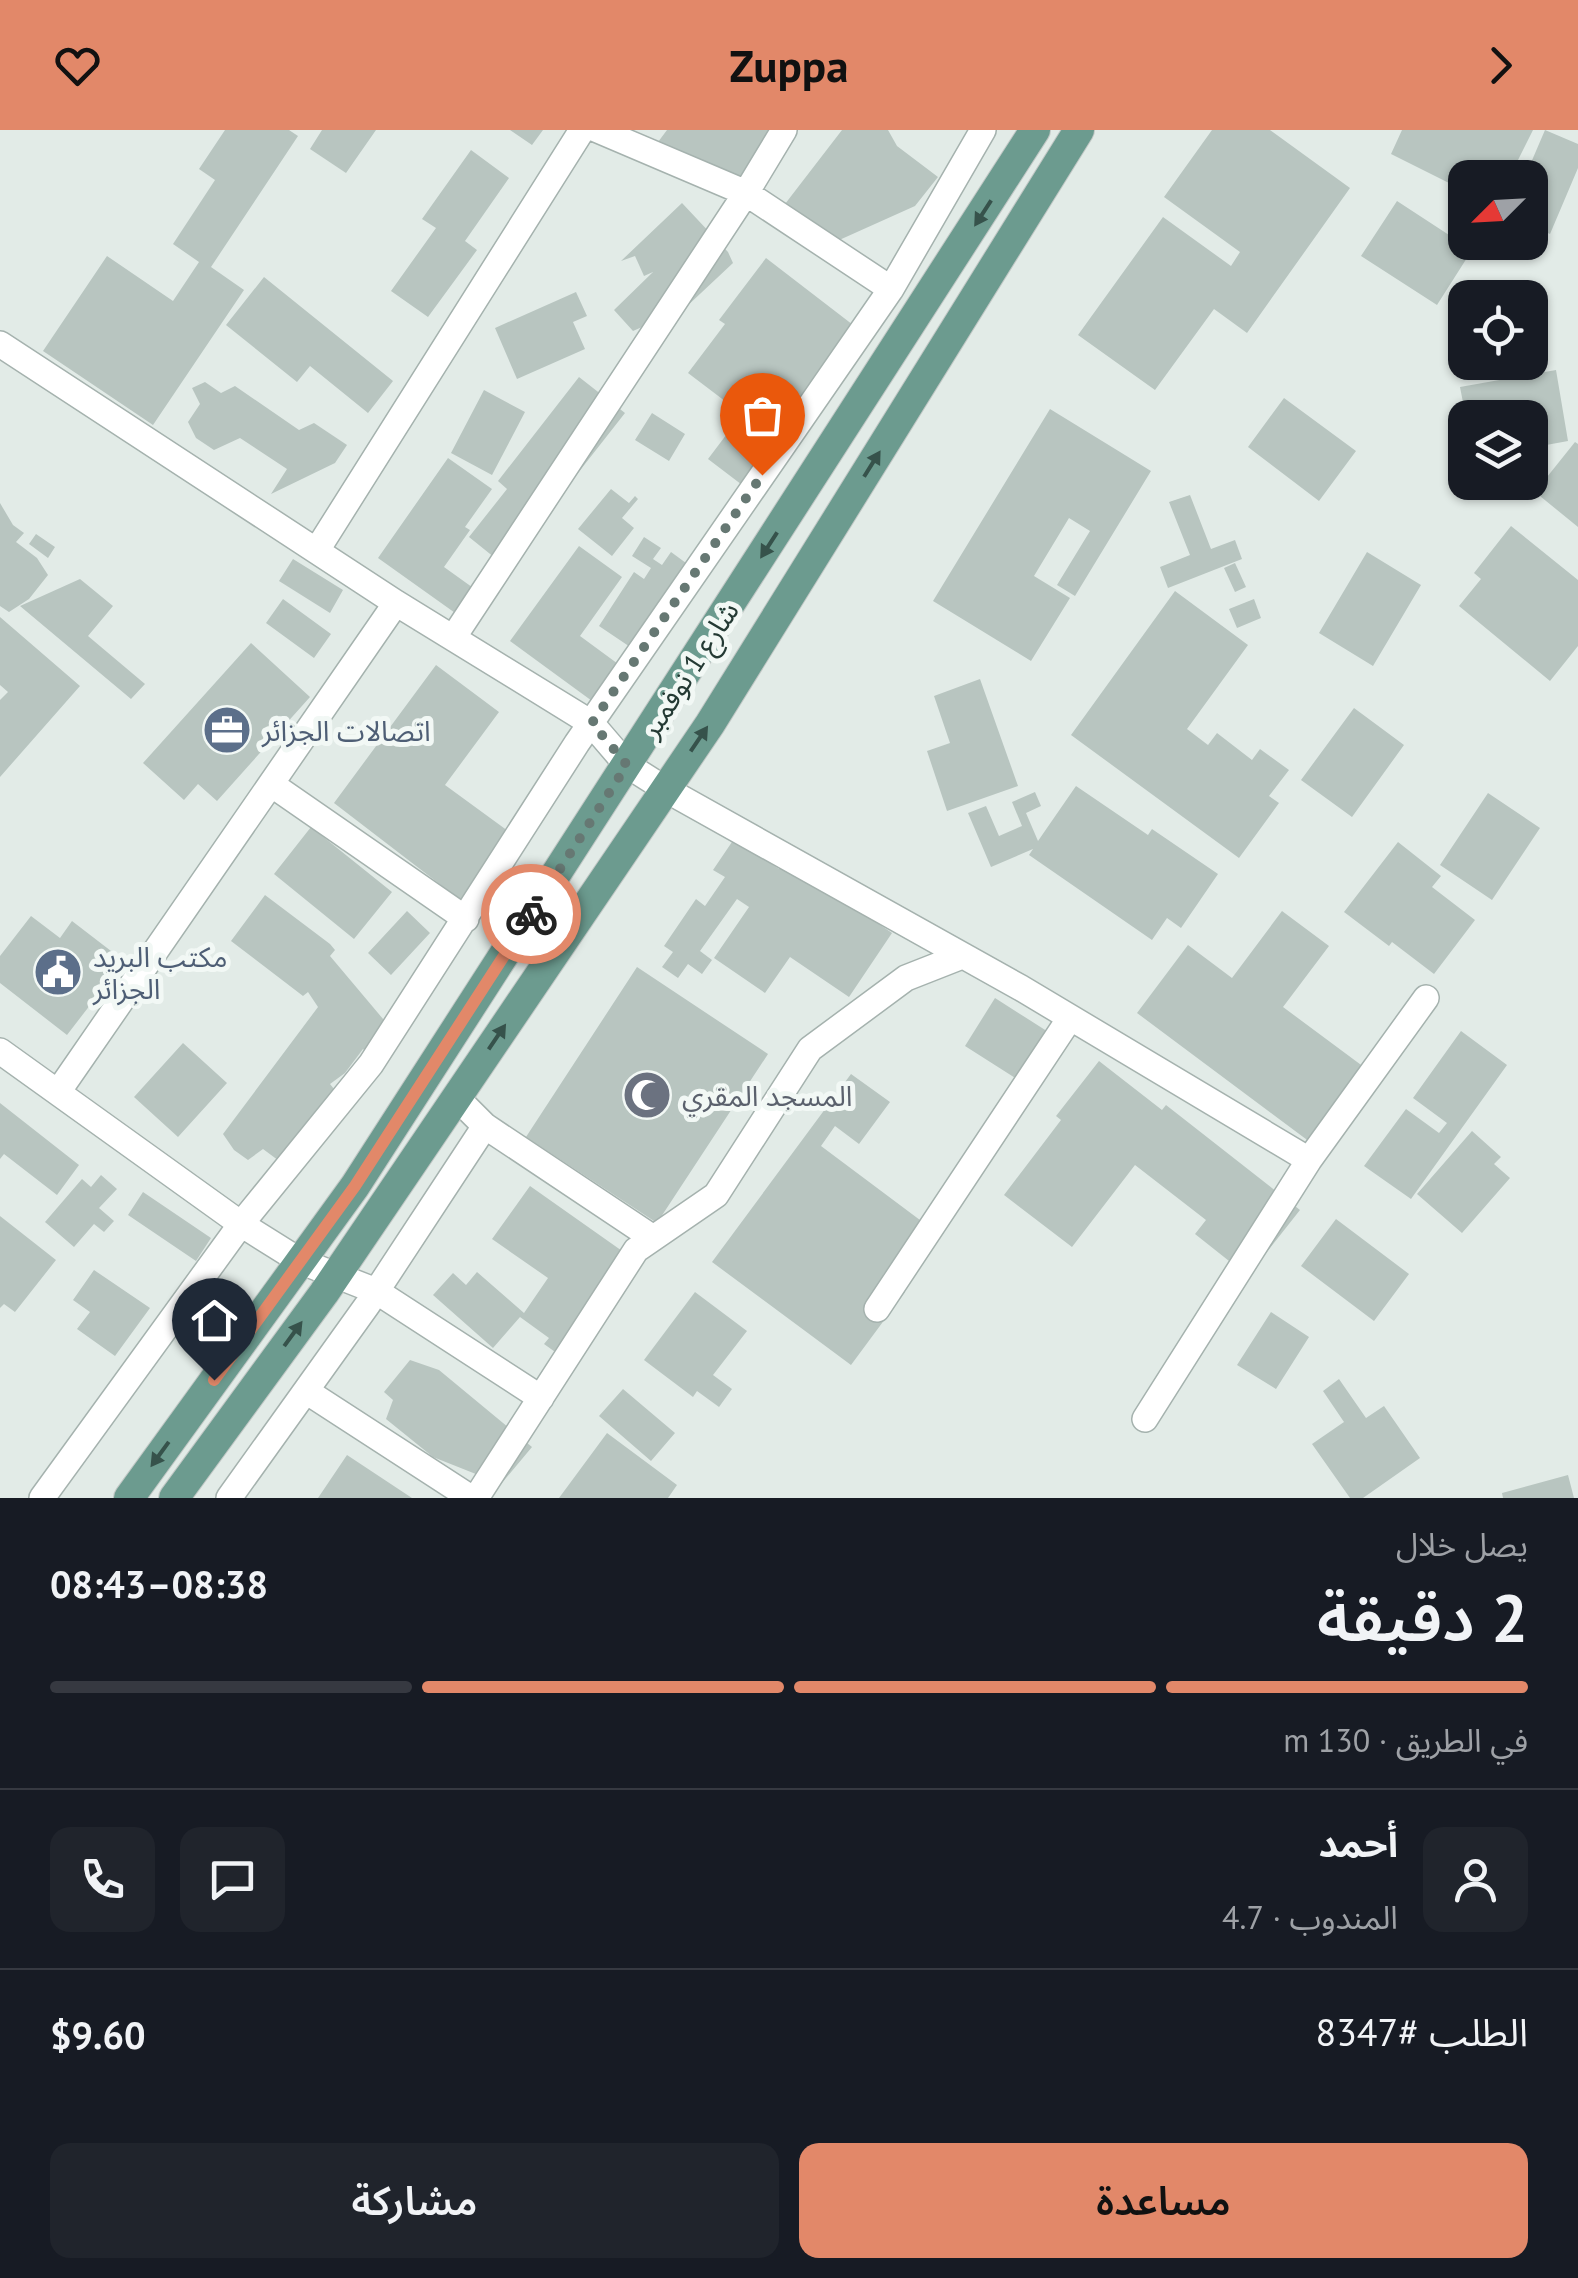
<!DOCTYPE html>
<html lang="ar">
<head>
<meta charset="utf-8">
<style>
	:root { --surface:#171b24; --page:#20242c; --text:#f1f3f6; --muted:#9ea1a6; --line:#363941; --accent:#e28869 }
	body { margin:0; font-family:"PT Sans","Noto Sans Arabic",sans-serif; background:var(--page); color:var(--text); direction:rtl; height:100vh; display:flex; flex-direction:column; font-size:38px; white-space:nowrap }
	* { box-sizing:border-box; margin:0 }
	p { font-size:32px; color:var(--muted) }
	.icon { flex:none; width:55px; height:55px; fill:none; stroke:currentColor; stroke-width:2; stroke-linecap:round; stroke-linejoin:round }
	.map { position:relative; height:1368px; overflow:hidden; direction:ltr }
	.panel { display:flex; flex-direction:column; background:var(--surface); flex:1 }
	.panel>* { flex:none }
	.needle { width:65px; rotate:246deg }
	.buttons { position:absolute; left:1448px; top:30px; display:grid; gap:20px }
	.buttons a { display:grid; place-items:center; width:100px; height:100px; border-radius:20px; background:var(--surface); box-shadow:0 2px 8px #0004; font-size:50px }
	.pin { position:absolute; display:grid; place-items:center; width:85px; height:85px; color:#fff; margin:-102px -42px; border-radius:50% 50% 50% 0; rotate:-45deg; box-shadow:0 0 10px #0007 }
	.pin .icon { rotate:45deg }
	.courier { position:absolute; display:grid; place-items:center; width:100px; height:100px; margin:-50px; border:8px solid #e28869; border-radius:50%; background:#fff; color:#222; box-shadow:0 2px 12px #0007 }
	.head em { font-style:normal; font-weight:600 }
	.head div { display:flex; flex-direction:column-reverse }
	.head { display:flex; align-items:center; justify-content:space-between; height:170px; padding:0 50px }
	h1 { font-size:65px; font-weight:600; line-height:75px }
	.bar { display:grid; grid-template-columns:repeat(4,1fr); gap:15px 10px; align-content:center; height:120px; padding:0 50px }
	.bar i { height:12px; border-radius:8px; background:var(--line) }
	.bar .on { background:var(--accent) }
	.bar p { grid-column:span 4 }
	.line { display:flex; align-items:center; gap:25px; padding:0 50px; border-top:2px solid var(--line) }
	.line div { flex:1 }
	.round { display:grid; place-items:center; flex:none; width:105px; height:105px; border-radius:20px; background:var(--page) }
	.primary-button { display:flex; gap:20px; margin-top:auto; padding:20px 50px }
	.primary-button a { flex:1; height:115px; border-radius:20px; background:var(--accent); color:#111; font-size:40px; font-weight:600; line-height:115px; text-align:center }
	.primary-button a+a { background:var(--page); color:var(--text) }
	header { display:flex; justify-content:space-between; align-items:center; height:130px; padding:0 50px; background:var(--accent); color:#111; font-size:45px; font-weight:600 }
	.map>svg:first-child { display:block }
	.building { fill:#b8c5c0 }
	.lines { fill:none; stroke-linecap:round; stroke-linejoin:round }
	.street-casing { stroke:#a5b2ae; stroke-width:28 }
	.primary-casing { stroke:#c2c8c6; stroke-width:32 }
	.street { stroke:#fff; stroke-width:25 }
	.primary { stroke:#6c9b8f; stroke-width:30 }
	.oneway { fill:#36524b }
	.done { stroke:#667873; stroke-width:10; stroke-dasharray:0 18 }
	.route { stroke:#e28869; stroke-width:12 }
	.labels { text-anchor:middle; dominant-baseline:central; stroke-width:10; stroke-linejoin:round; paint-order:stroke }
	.street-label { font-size:28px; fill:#243a34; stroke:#f2f8f5 }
	.service-label { font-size:28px; fill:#4e5e75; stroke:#f2f8f5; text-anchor:start }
	.worship-label { font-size:28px; fill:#5b616d; stroke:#f2f8f5; text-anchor:start }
</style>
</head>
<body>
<header><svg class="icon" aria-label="forward" viewBox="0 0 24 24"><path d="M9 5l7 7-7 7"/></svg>Zuppa<svg class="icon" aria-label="heart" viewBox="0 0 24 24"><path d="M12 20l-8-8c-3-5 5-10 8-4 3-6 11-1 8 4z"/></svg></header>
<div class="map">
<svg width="1578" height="1368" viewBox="0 0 1578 1368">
	<rect width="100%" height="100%" fill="#e2ebe7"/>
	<path class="building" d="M 225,0 L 289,0 L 298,6 L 211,137 L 244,160 L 153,295 L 43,221 L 107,126 L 173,171 L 199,132 L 173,114 L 215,50 L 199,39 Z
		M 322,0 L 376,0 L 346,43 L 310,19 Z
		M 510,0 L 543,0 L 532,15 Z
		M 667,0 L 797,0 L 743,75 L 658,12 Z
		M 842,0 L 888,0 L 897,16 L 938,47 L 915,76 L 817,120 L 775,87 Z
		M 1212,0 L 1270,0 L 1350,58 L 1247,203 L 1214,179 L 1155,260 L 1078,205 L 1163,87 L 1231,136 L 1240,122 L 1164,67 Z
		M 1402,0 L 1533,0 L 1509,48 L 1465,48 L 1465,61 L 1391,24 Z
		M 1545,0 L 1578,14 L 1578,38 L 1550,104 L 1530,95 L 1546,50 L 1527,42 Z
		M 471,20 L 509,48 L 465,111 L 477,120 L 428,187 L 391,161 L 436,98 L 422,89 Z
		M 1397,71 L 1472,120 L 1437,175 L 1361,126 Z
		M 682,73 L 728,122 L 733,133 L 685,178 L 633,201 L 614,180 L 653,142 L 644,146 L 635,126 L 621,131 Z
		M 766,128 L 857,198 L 754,364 L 708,329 L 742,284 L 688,243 L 725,194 L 719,190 Z
		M 264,147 L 393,251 L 368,283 L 310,236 L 297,252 L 226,195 Z
		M 576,162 L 587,186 L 573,192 L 585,219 L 517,249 L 495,198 Z
		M 1556,240 L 1568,311 L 1530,318 L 1530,288 L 1466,288 L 1460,257 Z
		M 579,247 L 625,283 L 505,436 L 469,407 L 507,359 L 498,351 Z
		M 205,252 L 221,263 L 235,256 L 299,300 L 314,293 L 347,315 L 335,333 L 271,364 L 287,339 L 240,308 L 214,320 L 196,308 L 188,292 L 200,274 L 192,258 Z
		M 484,260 L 525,282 L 492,345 L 451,323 Z
		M 1284,268 L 1356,321 L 1319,371 L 1248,317 Z
		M 1050,279 L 1151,341 L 1075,466 L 1057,455 L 1090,401 L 1069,388 L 1034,446 L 1070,468 L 1031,531 L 933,471 Z
		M 652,283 L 685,304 L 669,331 L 635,310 Z
		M 1575,312 L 1578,314 L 1578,397 L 1535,362 Z
		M 448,328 L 492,359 L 465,397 L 470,400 L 444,437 L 490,470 L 472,495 L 378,428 Z
		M 611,359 L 629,373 L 635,366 L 638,369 L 622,388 L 634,398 L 612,426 L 578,399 Z
		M 1190,365 L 1211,419 L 1235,410 L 1242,429 L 1168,458 L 1160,437 L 1190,425 L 1169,372 Z
		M 0,373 L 13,395 L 24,403 L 16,412 L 37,428 L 48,445 L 29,469 L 9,482 L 0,476 Z
		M 1511,396 L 1578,450 L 1578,516 L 1550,551 L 1459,476 L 1481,449 L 1474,443 Z
		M 36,404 L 55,417 L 48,428 L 29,414 Z
		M 644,407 L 661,418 L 653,429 L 662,435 L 671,422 L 686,433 L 670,458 L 645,527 L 599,496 L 634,442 L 644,449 L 651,438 L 632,426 Z
		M 579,416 L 622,447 L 580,506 L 629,542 L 603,579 L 510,511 Z
		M 1367,422 L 1421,455 L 1373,536 L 1319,503 Z
		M 293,429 L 343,460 L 330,483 L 279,451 Z
		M 1235,433 L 1246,457 L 1235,462 L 1224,438 Z
		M 80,449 L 113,476 L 88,506 L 145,554 L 131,569 L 20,476 Z
		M 1175,461 L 1248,515 L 1187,599 L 1208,615 L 1217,603 L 1252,630 L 1260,619 L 1289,640 L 1269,666 L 1279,673 L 1239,728 L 1071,605 Z
		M 283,469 L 331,504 L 314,528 L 266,493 Z
		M 1254,469 L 1261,488 L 1237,498 L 1229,479 Z
		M 0,487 L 80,556 L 0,647 L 0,570 L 8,562 L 0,555 Z
		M 251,513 L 310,567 L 217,671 L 198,654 L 184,670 L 143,633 Z
		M 436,535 L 499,582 L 445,655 L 508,701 L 488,728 L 506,741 L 476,782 L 334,673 Z
		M 980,549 L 1018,656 L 947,681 L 927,621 L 950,613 L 934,566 Z
		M 1354,578 L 1404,615 L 1352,687 L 1301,650 Z
		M 1076,656 L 1148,705 L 1152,699 L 1218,744 L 1181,798 L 1167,788 L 1152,810 L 1029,725 L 1033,719 L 991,737 L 968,683 L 986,676 L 999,706 L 1022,696 L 1012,672 L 1035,662 L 1041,676 L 1026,683 L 1038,711 Z
		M 1488,663 L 1540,698 L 1492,770 L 1440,735 Z
		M 311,697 L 392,762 L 354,809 L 274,744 Z
		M 734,709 L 779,739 L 785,730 L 892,803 L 849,867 L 790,827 L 765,863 L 714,828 L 749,777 L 737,769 L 700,821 L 712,830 L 702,844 L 688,834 L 678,848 L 662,837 L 673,822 L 664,816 L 696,769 L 705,776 L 725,747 L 713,740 Z
		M 1398,712 L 1441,746 L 1432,757 L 1475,790 L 1434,844 L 1392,812 L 1389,816 L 1344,782 Z
		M 265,765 L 330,814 L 335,820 L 330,826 L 394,902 L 370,925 L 363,919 L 345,943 L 330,954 L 345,973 L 294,1042 L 263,1019 L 248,1030 L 234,1020 L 223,1004 L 318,877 L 308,862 L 303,866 L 231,811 Z
		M 407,781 L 430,803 L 391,845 L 368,823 Z
		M 1282,781 L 1329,816 L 1283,877 L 1380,949 L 1326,1024 L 1137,883 L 1188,815 L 1232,848 Z
		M 31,786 L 60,808 L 72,791 L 124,831 L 67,905 L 0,853 L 0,826 Z
		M 637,837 L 768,924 L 657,1093 L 526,1007 Z
		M 995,868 L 1064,912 L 1034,960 L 965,916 Z
		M 1461,901 L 1507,935 L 1411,1069 L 1364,1036 L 1406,979 L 1439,1003 L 1447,993 L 1413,968 Z
		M 183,913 L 227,953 L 178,1007 L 134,967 Z
		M 1099,931 L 1162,980 L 1166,975 L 1300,1080 L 1248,1146 L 1195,1104 L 1206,1090 L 1135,1035 L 1072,1117 L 1004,1065 L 1061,990 L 1056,986 Z
		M 851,944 L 890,972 L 859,1014 L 835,996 L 821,1016 L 936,1102 L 913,1132 L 900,1122 L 883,1145 L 905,1162 L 851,1235 L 712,1132 Z
		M 0,973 L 79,1035 L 57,1065 L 4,1024 L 0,1029 Z
		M 1472,1001 L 1501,1027 L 1494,1034 L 1510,1048 L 1462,1103 L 1417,1064 Z
		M 101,1045 L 117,1059 L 99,1078 L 114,1091 L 104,1102 L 94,1094 L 74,1117 L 45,1092 L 82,1049 L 91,1057 Z
		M 530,1056 L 642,1135 L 572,1234 L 544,1214 L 549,1208 L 520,1187 L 493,1218 L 433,1165 L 453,1143 L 466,1155 L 477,1142 L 524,1183 L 548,1148 L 492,1109 Z
		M 143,1062 L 211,1108 L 196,1131 L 128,1085 Z
		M 0,1086 L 56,1130 L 15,1182 L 4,1174 L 0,1178 Z
		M 1336,1089 L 1409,1144 L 1374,1191 L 1301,1136 Z
		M 94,1140 L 150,1178 L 115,1226 L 77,1199 L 90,1182 L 73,1170 Z
		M 695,1162 L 747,1201 L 713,1245 L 732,1259 L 719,1277 L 697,1261 L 693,1267 L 644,1230 Z
		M 1271,1182 L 1309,1207 L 1276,1259 L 1237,1235 Z
		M 410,1230 L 439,1240 L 532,1317 L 501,1354 L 433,1327 L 386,1289 L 393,1270 L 384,1262 Z
		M 1339,1249 L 1366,1288 L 1384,1276 L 1420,1328 L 1363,1368 L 1350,1368 L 1312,1314 L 1344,1292 L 1323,1261 Z
		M 623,1259 L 675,1303 L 651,1331 L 599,1286 Z
		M 607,1303 L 677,1355 L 668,1368 L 559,1368 Z
		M 347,1325 L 412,1368 L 318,1368 Z
		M 1568,1345 L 1574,1368 L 1503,1368 L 1502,1363 Z"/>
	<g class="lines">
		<g class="street-casing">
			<path id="street" d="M 598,0 L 746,63 L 891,159
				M 0,214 L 396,473 L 591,593 L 627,635 L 665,659 L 1021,858 L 1309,1030
				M 317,420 L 582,0
				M 453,508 L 746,63 L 784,0
				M 271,654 L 466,789
				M 0,921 L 241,1094 L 300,1131 L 376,1161 L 541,1268
				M 58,962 L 396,473
				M 456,967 L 485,996 L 653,1108
				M 877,1179 L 1070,888
				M 306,1261 L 471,1368
				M 1145,1289 L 1309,1030 L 1426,868
				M 42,1368 L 241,1094 L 371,934 L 577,613 L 891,159 L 983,0
				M 229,1368 L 368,1174 L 485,996
				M 476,1368 L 636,1120 L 716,1065 L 810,919 L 906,848 L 962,826"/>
		</g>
		<g class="primary-casing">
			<path id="primary" d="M 129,1368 L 355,1056 L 1035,0
				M 174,1368 L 324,1163 L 710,594 L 1079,0"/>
		</g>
		<use href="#street" class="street"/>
		<use href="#primary" class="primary"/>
	</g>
	<defs><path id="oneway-solid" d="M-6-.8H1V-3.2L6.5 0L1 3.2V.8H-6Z" transform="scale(2.5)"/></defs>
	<g class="oneway">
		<use href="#oneway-solid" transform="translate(983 83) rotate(123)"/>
		<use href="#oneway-solid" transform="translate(872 334) rotate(-58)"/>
		<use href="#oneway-solid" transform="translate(769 415) rotate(123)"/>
		<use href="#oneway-solid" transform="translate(699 609) rotate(-56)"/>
		<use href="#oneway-solid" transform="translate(497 907) rotate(-56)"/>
		<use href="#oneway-solid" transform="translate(293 1204) rotate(-54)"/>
		<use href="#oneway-solid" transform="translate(160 1324) rotate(126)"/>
	</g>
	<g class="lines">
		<path class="done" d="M 531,784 L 627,635 L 592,593 L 762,345"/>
		<path class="route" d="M 214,1250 L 355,1056 L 531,784"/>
	</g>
	<defs>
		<g id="office-disc" transform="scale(2.5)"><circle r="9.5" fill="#5c6f8a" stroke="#f2f8f5"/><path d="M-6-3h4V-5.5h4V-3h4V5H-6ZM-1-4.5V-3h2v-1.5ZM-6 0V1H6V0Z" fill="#fff"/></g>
		<g id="civic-disc" transform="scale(2.5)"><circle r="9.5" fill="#5c6f8a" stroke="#f2f8f5"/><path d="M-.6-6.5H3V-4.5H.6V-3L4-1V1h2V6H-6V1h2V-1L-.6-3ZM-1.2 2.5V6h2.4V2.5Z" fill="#fff"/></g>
		<g id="mosque-disc" transform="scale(2.5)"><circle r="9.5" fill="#6b7280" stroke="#f2f8f5"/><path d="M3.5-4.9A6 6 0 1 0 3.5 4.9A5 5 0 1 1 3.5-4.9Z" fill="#fff"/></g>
	</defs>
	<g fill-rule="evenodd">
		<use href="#office-disc" x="227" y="600"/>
		<use href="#civic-disc" x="58" y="842"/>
		<use href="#mosque-disc" x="647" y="965"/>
	</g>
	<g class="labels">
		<g class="street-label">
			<text transform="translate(689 539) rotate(-57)">شارع 1 نوفمبر</text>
		</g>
		<g class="service-label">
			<text x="262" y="600">اتصالات الجزائر</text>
			<text x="93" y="826">مكتب البريد<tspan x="93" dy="32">الجزائر</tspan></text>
		</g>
		<g class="worship-label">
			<text x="682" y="965">المسجد المقري</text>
		</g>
	</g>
</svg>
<div class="buttons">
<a><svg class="needle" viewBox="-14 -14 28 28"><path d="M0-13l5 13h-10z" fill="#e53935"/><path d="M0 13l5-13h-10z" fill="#9ea1a6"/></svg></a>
<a><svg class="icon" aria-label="locate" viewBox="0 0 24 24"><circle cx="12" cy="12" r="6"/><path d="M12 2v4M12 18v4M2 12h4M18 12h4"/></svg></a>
<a><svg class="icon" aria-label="layers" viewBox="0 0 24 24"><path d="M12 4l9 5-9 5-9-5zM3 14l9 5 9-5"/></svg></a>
</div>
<div class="pin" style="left:762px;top:345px;background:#ea580c"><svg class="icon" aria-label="bag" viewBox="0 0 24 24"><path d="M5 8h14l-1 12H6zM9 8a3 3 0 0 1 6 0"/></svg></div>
<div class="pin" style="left:214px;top:1250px;background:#1f2937"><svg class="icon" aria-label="home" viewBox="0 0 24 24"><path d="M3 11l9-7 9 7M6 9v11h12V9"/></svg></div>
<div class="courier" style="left:531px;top:784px"><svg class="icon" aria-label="bike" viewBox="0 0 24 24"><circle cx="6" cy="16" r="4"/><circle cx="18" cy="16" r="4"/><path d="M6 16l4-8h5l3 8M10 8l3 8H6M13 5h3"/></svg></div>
</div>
<section class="panel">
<div class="head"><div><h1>2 دقيقة</h1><p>يصل خلال</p></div><em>08:38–08:43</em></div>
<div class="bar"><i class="on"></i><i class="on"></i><i class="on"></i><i></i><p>في الطريق · 130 m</p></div>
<div class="line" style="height:180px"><a class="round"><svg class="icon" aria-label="person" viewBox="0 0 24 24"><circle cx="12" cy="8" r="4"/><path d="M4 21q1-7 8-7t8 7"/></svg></a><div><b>أحمد</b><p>المندوب · 4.7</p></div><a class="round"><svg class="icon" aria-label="chat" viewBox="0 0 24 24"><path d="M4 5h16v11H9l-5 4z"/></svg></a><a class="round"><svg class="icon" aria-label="phone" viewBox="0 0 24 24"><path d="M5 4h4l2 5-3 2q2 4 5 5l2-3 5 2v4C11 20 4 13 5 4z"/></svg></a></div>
<div class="line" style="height:130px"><div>الطلب #8347</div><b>$9.60</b></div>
<div class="primary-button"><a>مساعدة</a><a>مشاركة</a></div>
</section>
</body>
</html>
